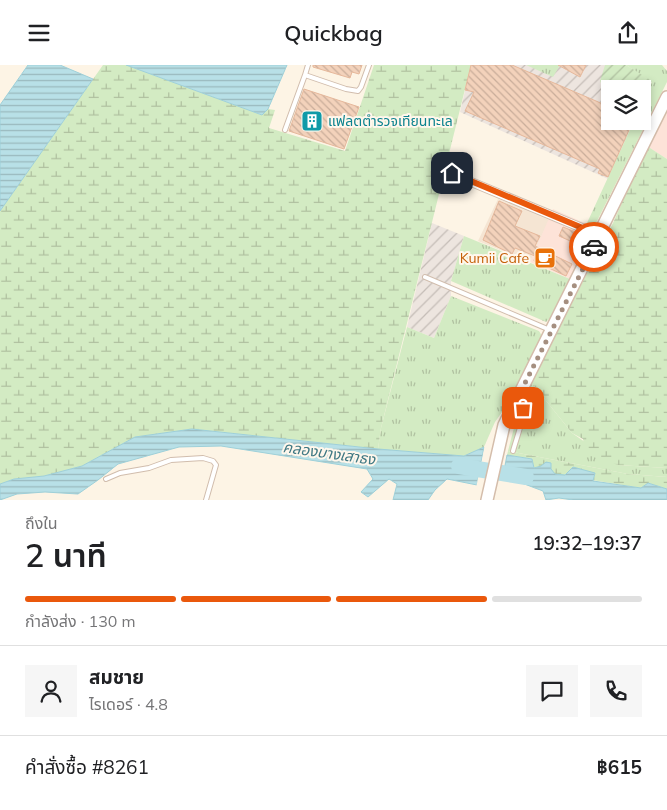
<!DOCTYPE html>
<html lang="th">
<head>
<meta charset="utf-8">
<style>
	:root { --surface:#fff; --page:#f6f6f6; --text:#202124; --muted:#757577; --line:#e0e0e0; --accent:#ea580c }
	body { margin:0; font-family:Mulish,"Noto Sans Thai",sans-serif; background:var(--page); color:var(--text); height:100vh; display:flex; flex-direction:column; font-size:19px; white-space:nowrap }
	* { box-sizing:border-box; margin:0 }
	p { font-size:16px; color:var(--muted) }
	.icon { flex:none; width:28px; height:28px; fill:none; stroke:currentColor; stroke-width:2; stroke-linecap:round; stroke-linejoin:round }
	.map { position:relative; height:435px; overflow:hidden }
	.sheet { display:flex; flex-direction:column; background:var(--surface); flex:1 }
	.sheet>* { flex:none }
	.tools { position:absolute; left:601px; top:15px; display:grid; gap:10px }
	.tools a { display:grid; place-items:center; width:50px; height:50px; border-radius:0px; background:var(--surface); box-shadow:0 2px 8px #0003; font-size:25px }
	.pin { position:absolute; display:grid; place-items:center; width:42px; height:42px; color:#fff; margin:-21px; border-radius:10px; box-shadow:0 2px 8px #0006 }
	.courier { position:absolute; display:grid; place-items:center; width:50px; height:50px; margin:-25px; border:4px solid #ea580c; border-radius:50%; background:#fff; color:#222; box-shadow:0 1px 6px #0007 }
	.summary em { font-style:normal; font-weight:600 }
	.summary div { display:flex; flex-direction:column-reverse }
	.summary { display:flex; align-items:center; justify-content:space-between; height:85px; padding:0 25px }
	h1 { font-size:32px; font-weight:600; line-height:38px }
	.bar { display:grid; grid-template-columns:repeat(4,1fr); gap:8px 5px; align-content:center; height:60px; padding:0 25px }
	.bar i { height:6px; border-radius:4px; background:var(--line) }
	.bar .on { background:var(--accent) }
	.bar p { grid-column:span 4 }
	.line { display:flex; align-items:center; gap:12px; padding:0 25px; border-top:1px solid var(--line) }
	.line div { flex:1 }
	.round { display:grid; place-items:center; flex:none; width:52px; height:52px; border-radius:0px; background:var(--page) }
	header { display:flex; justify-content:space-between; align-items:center; height:65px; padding:0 25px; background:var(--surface); font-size:22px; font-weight:600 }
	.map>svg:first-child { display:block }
	.residential { fill:#f5e5d3 }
	.commercial { fill:#fde3d8 }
	.industrial { fill:url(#industrial-furrows) }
	.grass { fill:url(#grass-tufts) }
	.wetland { fill:url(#wetland-marsh) }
	.garden { fill:url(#garden-furrows) }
	.water { fill:url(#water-rules); stroke:#9ed0d9 }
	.pier { fill:#fdf4e5 }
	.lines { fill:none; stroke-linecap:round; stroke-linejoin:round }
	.river { stroke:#b8e0e7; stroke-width:16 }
	.building { fill:url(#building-back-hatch); stroke:#e6b89b }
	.lane-casing { stroke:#d1bdad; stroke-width:6 }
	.street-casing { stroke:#d1bdad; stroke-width:10 }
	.secondary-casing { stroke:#d4bdab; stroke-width:14 }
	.lane { stroke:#fff; stroke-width:4 }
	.street { stroke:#fff; stroke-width:8 }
	.secondary { stroke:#fff; stroke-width:11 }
	.done { stroke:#a58f80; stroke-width:5; stroke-dasharray:0 9 }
	.route { stroke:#ea580c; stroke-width:6 }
	.labels { text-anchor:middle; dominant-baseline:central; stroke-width:4; stroke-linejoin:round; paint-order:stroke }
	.culture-label { font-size:14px; fill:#0d838f; stroke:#fff7ec; text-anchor:start }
	.food-label { font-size:14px; fill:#c56008; stroke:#fff7ec; text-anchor:end }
	.water-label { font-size:15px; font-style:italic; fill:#3f7883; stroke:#fff7ec }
</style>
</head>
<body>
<header><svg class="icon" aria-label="menu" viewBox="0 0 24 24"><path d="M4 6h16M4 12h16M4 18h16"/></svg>Quickbag<svg class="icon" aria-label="share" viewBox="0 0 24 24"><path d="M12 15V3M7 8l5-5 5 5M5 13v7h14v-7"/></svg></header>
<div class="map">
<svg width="667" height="435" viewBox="0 0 667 435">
	<defs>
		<pattern id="industrial-furrows" width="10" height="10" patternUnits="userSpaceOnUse" patternTransform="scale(1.25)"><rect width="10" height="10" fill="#ede5df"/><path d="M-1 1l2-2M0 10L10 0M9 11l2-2" fill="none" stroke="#c5bdb7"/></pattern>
		<pattern id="grass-tufts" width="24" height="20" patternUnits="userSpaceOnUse" patternTransform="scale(1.25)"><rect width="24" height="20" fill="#d3ebc3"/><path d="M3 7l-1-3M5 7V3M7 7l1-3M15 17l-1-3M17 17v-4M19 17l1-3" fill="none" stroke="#b0c1a0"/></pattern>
		<pattern id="wetland-marsh" width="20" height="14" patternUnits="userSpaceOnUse" patternTransform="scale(1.25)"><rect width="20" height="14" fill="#d3ebc3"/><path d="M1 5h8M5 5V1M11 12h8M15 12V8" fill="none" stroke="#b0c1a0"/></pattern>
		<pattern id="garden-furrows" width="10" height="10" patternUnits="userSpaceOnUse" patternTransform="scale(1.25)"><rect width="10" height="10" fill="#d3ebc3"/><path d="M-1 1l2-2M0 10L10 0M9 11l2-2" fill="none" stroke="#b0c1a0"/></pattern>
		<pattern id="water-rules" width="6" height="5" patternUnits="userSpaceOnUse" patternTransform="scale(1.25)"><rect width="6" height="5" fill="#b8e0e7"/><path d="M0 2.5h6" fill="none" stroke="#9ab9bd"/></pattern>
		<pattern id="building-back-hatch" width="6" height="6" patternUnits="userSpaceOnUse" patternTransform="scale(1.25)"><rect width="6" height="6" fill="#f3d2bb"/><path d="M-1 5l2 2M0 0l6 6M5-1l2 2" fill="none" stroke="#c9ad9a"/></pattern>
	</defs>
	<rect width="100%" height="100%" fill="#fdf4e5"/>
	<path class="residential" d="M 498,134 L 549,155 L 530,197 L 478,176 Z"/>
	<path class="commercial" d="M 667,39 L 667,94 L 647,81 Z
		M 553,144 L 596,163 L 570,214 L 530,197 Z"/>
	<path class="industrial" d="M 471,0 L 626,0 L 642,24 L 610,24 L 610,56 L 634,56 L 608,114 L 460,47 Z
		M 432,158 L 464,171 L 451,216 L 451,231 L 434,273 L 407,262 Z"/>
	<path class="grass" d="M 526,0 L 560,0 L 553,12 Z
		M 626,0 L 662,0 L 667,6 L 667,17 L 596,158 L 591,161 L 587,158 L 634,56 L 642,56 L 643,38 L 652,17 Z
		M 464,171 L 570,214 L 552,251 L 546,257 L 451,216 Z
		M 451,231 L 539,266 L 542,271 L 512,333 L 495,357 L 484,382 L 464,391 L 378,384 L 381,363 L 407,262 L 434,273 Z
		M 531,317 L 572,368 L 618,400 L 667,403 L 667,412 L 628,409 L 508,386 L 516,355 Z"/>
	<path class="wetland" d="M 103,0 L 126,0 L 262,50 L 268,44 L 275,45 L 269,63 L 345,86 L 374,0 L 471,0 L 381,363 L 378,384 L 192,364 L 135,372 L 82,401 L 44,411 L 14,414 L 0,419 L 0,146 Z
		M 647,81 L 667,94 L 667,403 L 618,400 L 586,389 L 583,374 L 572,368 L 531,317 L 613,158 Z
		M 508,386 L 628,409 L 667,412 L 667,424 L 648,418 L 641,423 L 555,409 C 549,402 542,401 534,403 L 532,394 L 507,390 Z"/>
	<path class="garden" d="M 605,0 L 626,0 L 652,16 L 643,38 L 642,24 L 610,24 L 610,28 L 604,24 L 600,16 Z"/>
	<path class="water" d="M 28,0 L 60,0 L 93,14 L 0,146 L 0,40 Z
		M 126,0 L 287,0 L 268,44 L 262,50 Z
		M 192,364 L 378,384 L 464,391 L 484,382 L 477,420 L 447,414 L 435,425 L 428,435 L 393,435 L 397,419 L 389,414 L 368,432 L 361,427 L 373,414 L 367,404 L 221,381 L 179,382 L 118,399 L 98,415 L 78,429 L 45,427 L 17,429 L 0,435 L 0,419 L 14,414 L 44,411 L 82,401 L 135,372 Z
		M 507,390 L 532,394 L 534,403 L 541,401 L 546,397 L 551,398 L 551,404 L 555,409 L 565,410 L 573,402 L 595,408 L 593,416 L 641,423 L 648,418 L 667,424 L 667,435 L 573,435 L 559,433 L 546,435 L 543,426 L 503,411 Z"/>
	<path class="pier" d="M 485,380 L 486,382 L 479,421 L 476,423 Z"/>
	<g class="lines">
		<path class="river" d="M 459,401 L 526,412"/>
	</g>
	<path class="building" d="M 313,0 L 362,0 L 359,9 L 352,7 L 350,13 L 313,2 Z
		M 471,0 L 512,0 L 610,42 L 610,56 L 633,56 L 608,112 L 598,108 L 600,104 L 465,46 L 474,27 L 465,25 Z
		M 558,0 L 586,0 L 580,12 Z
		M 304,24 L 359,42 L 344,84 L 289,66 Z
		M 499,136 L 522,146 L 515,161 L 540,171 L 535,181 L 572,199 L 566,211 L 534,196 L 535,191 L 515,183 L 512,189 L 483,175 Z
		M 563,162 L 588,172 L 584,182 L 559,171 Z"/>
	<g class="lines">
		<g class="lane-casing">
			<path id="lane" d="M 308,0 L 305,10 L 346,24 L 358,26 L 361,22 L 369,0
				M 285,65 L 305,10
				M 425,212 L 550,265
				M 513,386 C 518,368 527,347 523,329
				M 106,414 L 120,408 L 149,403 L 171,395 L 203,393 L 213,396 L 216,400 L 206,435"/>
		</g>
		<g class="street-casing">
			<path id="street" d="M 452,109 L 599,170"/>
		</g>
		<g class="secondary-casing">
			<path id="secondary" d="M 487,435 L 504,360 L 667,32"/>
		</g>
		<use href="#lane" class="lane"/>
		<use href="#street" class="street"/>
		<use href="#secondary" class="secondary"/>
	</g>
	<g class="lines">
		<path class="done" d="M 523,343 L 524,334 L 522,324 L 594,182"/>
		<path class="route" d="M 452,108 L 599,170 L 594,182"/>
	</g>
	<defs>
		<g id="building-square" transform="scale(1.125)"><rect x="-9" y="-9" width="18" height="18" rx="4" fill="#0f9aa8" stroke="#fff7ec"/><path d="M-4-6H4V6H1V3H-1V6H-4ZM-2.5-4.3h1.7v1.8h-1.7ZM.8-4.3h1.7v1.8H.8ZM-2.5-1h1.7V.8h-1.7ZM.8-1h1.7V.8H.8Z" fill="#fff"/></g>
		<g id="cafe-square" transform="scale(1.125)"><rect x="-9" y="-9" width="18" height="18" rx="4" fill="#e8710a" stroke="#fff7ec"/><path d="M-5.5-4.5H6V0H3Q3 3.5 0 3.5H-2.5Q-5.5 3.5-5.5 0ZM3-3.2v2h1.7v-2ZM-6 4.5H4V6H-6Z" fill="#fff"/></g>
	</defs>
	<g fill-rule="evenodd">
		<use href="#building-square" x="312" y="56"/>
		<use href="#cafe-square" x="545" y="193"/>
	</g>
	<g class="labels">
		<g class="culture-label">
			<text x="328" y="56">แฟลตตำรวจเทียนทะเล</text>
		</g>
		<g class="food-label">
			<text x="529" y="193">Kumii Cafe</text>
		</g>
		<g class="water-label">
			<text transform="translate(329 388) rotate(8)">คลองบางเสาธง</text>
		</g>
	</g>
</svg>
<div class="tools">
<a><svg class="icon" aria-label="layers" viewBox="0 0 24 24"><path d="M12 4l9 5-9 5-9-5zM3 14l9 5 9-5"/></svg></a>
</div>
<div class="pin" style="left:523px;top:343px;background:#ea580c"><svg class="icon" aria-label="bag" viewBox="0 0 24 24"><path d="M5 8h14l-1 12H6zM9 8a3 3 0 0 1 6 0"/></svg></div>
<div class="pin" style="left:452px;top:108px;background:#1f2937"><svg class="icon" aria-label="home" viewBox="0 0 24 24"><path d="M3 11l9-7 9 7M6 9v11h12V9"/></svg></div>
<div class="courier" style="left:594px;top:182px"><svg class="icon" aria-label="car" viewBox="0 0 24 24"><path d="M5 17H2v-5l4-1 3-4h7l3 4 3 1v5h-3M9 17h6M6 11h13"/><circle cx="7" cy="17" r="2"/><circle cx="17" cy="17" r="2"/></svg></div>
</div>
<section class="sheet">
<div class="summary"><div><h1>2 นาที</h1><p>ถึงใน</p></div><em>19:32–19:37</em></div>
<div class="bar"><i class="on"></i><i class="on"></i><i class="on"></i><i></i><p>กำลังส่ง · 130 m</p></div>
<div class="line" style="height:90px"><a class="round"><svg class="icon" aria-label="person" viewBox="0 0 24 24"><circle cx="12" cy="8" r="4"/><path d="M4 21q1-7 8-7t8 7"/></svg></a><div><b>สมชาย</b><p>ไรเดอร์ · 4.8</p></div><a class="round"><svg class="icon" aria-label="chat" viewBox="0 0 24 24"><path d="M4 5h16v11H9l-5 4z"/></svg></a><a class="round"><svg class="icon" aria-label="phone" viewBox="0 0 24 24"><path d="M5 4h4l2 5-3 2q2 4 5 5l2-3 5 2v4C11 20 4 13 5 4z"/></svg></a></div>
<div class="line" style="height:65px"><div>คำสั่งซื้อ #8261</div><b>฿615</b></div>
</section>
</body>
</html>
